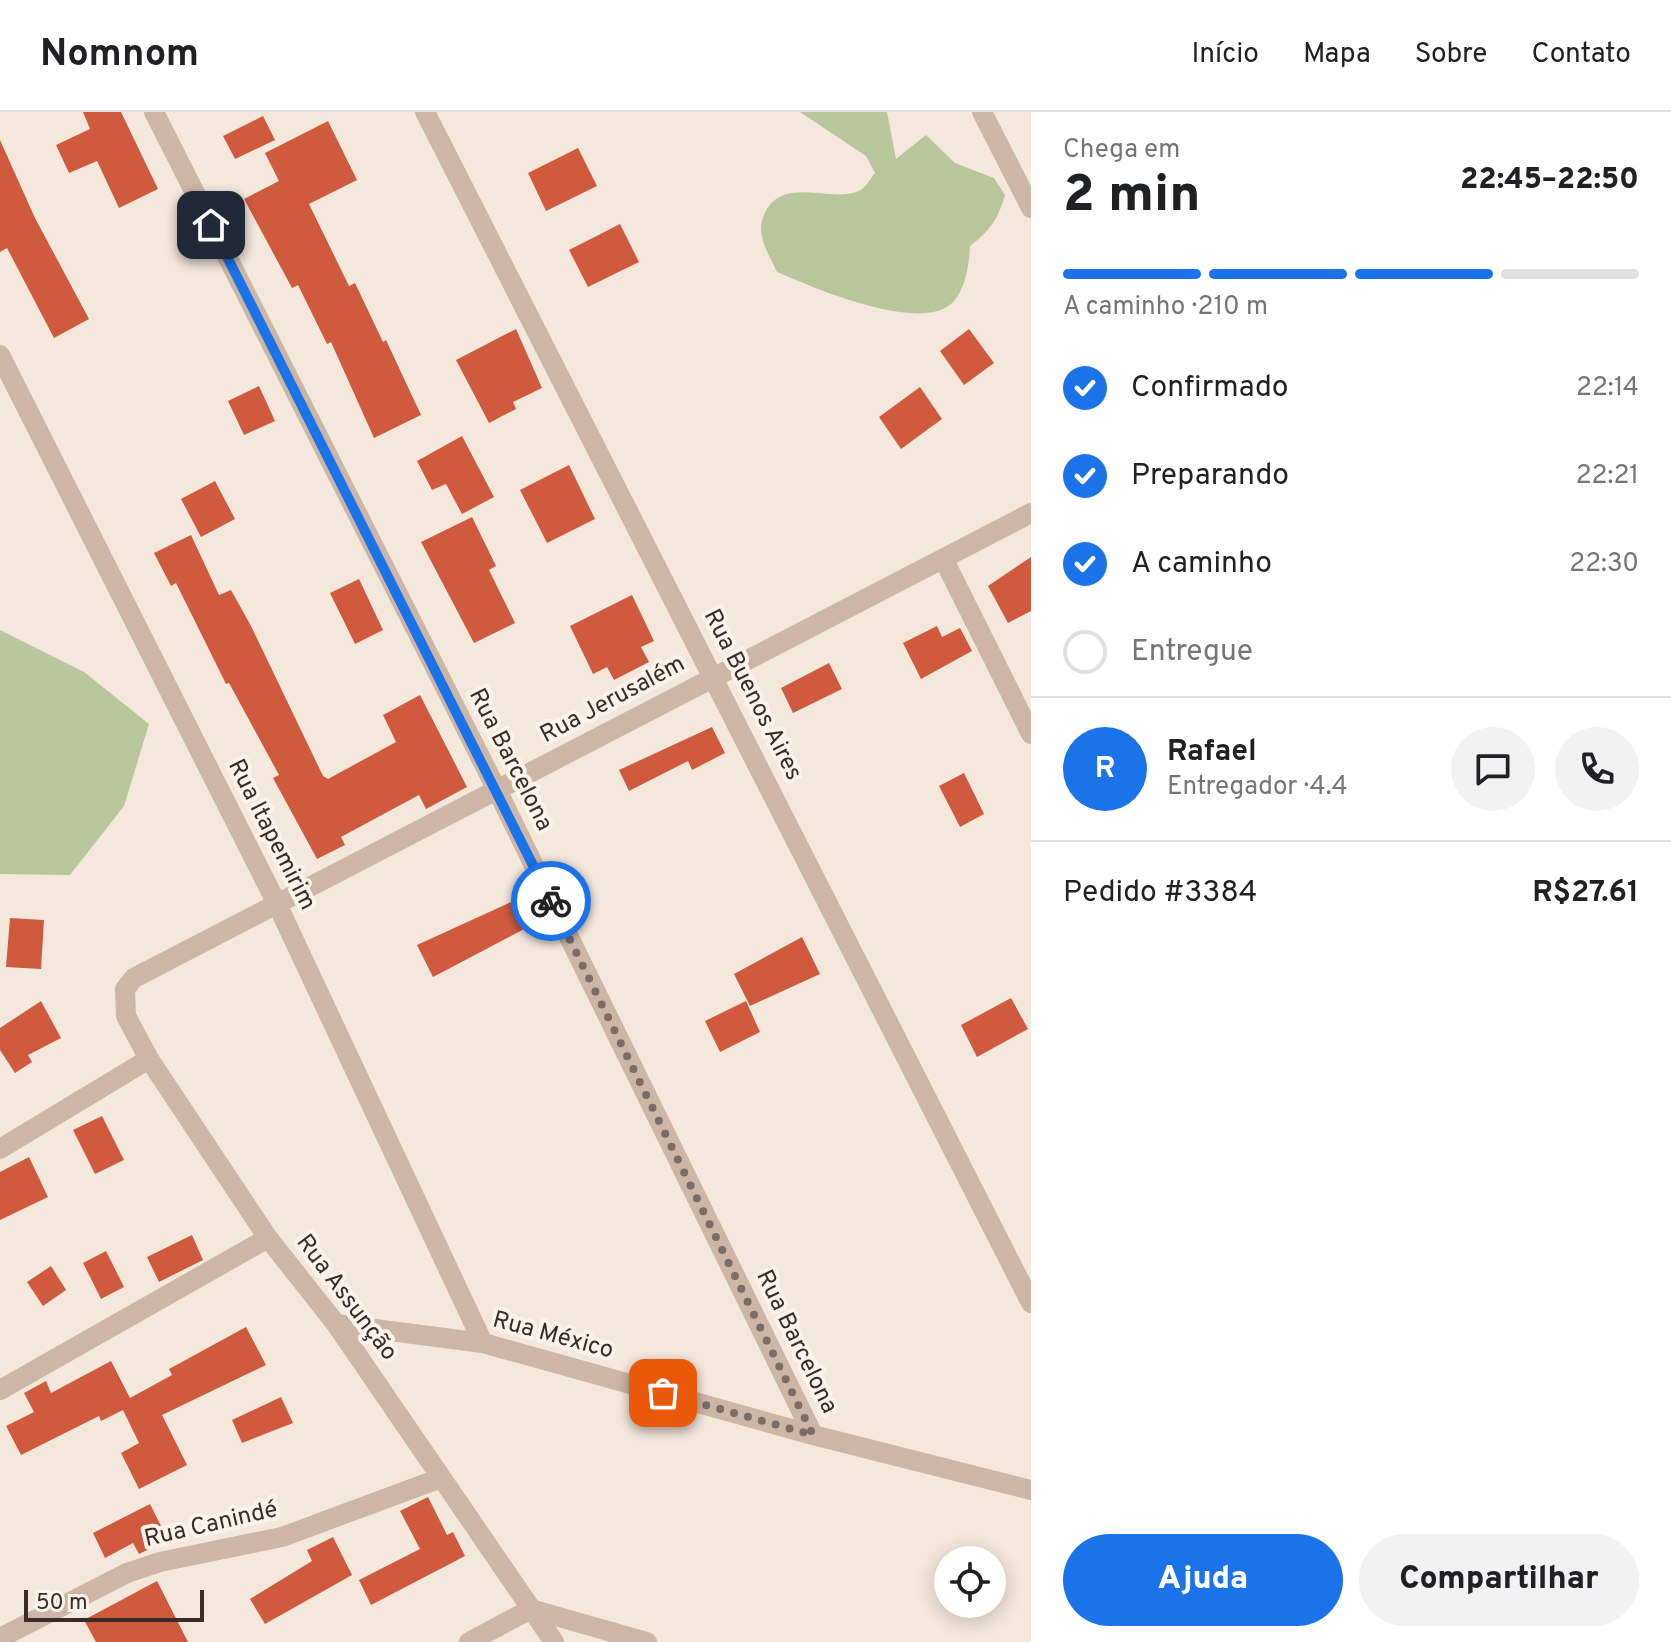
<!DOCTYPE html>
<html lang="pt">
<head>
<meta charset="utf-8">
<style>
	:root { --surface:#fff; --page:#f2f2f2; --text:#202124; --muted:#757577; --line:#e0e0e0; --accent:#1a73e8 }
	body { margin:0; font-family:Overpass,sans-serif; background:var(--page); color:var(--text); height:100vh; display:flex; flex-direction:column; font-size:30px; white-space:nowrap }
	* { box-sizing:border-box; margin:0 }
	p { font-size:26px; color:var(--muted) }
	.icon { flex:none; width:44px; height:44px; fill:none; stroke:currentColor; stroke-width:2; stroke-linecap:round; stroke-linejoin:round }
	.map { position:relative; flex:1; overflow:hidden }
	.panel { display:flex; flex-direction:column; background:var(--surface); width:640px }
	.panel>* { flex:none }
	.buttons { position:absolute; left:934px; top:1434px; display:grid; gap:16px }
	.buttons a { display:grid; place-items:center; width:72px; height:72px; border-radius:50%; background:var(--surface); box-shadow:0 4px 20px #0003; font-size:40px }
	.scale { position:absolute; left:24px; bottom:20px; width:180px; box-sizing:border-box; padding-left:8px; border:4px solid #392c28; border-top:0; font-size:22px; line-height:28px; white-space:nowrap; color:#392c28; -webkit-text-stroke:6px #fbf2e9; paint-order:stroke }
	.pin { position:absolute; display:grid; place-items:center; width:68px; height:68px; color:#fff; margin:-34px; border-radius:16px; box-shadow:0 4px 12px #0006 }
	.courier { position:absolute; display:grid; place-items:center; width:80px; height:80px; margin:-40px; border:6px solid #1a73e8; border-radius:50%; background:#fff; color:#222; box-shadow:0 2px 10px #0007 }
	.overview em { font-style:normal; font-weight:800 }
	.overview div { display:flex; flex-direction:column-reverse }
	.overview { display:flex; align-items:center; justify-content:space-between; height:136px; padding:0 32px }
	h1 { font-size:52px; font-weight:800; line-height:60px }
	.bar { display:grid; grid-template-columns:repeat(4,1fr); gap:12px 8px; align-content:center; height:96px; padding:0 32px }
	.bar i { height:10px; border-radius:6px; background:var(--line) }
	.bar .on { background:var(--accent) }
	.bar p { grid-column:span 4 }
	.line { display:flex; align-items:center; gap:20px; padding:0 32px; border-top:2px solid var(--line) }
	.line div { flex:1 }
	.round { display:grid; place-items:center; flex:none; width:84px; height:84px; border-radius:42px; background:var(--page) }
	ol { padding:0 32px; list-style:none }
	li { display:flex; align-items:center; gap:24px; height:88px }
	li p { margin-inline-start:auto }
	li .icon { padding:8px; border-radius:50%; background:var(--accent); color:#fff; stroke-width:4 }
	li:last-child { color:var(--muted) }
	li i { width:44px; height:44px; border:4px solid var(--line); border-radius:50% }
	.cta { display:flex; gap:16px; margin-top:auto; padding:16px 32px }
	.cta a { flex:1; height:92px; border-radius:48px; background:var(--accent); color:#fff; font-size:32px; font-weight:800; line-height:92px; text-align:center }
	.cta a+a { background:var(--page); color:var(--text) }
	header { display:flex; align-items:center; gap:48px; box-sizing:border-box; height:112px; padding:0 40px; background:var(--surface); border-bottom:2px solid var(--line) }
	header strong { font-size:38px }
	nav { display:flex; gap:44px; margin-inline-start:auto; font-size:28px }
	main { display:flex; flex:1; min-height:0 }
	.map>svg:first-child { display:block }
	.green { fill:#b9c59a }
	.building { fill:#d05a3e }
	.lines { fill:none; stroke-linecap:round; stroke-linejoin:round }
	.minor { stroke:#ceb6a6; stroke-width:20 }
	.done { stroke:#7a6d67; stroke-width:8; stroke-dasharray:0 14.4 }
	.route { stroke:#1a73e8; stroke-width:10 }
	.labels { text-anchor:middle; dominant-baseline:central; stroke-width:8; stroke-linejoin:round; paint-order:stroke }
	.street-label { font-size:24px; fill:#392c28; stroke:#fbf2e9 }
</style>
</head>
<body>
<header>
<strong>Nomnom</strong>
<nav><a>Início</a><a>Mapa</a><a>Sobre</a><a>Contato</a></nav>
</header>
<main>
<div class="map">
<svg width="1031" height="1530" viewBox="0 0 1031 1530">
	<rect width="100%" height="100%" fill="#f4e7dc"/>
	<path class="green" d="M 800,0 L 887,0 L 896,47 L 926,23 L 955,51 L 994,66 L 1005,83 C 998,107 990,119 970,134 C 969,152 966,178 951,192 C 917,221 812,175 777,160 C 767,138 753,120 767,97 C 787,65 830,91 859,79 C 866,76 870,67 875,61 L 866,44 Z
		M 0,518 L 84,560 L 149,612 L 124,694 L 70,763 L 0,762 Z"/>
	<path class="building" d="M 83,0 L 121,0 L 158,77 L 119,96 L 97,49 L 69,61 L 56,33 L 90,17 Z
		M 263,4 L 275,28 L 235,47 L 223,24 Z
		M 328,9 L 357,68 L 309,92 L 349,174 L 355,171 L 383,230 L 386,228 L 421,303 L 374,326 L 331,230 L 327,232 L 298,173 L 292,176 L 244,87 L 279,69 L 265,41 Z
		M 0,28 L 35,106 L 89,207 L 54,226 L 7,136 L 0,140 Z
		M 578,36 L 597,74 L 546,99 L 528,61 Z
		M 620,112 L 639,150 L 588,175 L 569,138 Z
		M 516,217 L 542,276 L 513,290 L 516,297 L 489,311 L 456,248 Z
		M 969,217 L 994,251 L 964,273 L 940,239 Z
		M 259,274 L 275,309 L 244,323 L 228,289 Z
		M 920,275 L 942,307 L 901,337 L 879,305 Z
		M 462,324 L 494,385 L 462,402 L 446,372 L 432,378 L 417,349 Z
		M 569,353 L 595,407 L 547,431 L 520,378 Z
		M 215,369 L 235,407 L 201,425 L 181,387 Z
		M 472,405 L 496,454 L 489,458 L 515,511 L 474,531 L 421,430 Z
		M 191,423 L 219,483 L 231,478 L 251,514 L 323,664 L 328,667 L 396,630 L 383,603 L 420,583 L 467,675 L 426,697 L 419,683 L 341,725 L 345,733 L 317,747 L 273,666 L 279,663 L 229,571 L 226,572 L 176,471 L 171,474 L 154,441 Z
		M 1031,445 L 1031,499 L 1008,511 L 988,474 Z
		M 359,467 L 383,518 L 355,532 L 330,481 Z
		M 632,483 L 654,529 L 641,535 L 649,550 L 614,568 L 607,555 L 593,562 L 570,514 Z
		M 937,514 L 942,525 L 960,516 L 972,539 L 921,567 L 903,531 Z
		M 829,551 L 842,577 L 793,601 L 781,576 Z
		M 712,615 L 725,641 L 692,658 L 688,649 L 629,679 L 619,658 Z
		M 964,661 L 984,702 L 960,715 L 939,674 Z
		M 533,780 L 545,806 L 433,865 L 417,833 Z
		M 10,806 L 44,808 L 41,857 L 6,855 Z
		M 802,825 L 820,862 L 750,894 L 734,862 Z
		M 1011,886 L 1028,917 L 977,945 L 961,913 Z
		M 41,889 L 61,926 L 28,943 L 32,950 L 15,961 L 0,938 L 0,916 Z
		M 746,889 L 760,920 L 720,940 L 705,909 Z
		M 102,1004 L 124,1048 L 95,1062 L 73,1018 Z
		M 29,1045 L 48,1085 L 0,1108 L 0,1060 Z
		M 192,1123 L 203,1148 L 159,1170 L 147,1145 Z
		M 106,1139 L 124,1175 L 101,1187 L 83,1151 Z
		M 51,1154 L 66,1178 L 43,1194 L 27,1170 Z
		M 246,1215 L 266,1253 L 162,1303 L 187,1353 L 139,1377 L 121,1341 L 139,1331 L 123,1298 L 101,1309 L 99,1304 L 21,1343 L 6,1314 L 34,1300 L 24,1281 L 46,1269 L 51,1281 L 111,1249 L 130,1286 L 172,1263 L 169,1257 Z
		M 281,1285 L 293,1311 L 242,1331 L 232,1308 Z
		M 428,1385 L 447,1423 L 453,1420 L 465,1444 L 371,1493 L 359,1468 L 420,1437 L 400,1399 Z
		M 150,1392 L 168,1428 L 139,1442 L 133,1431 L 105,1446 L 93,1421 Z
		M 333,1425 L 352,1463 L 265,1512 L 250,1487 L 312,1449 L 307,1438 Z
		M 157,1469 L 188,1530 L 96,1530 L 84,1508 Z"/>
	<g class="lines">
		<path class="minor" d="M 154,0 L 497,678 L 813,1323
			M 425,0 L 1031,1191
			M 982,0 L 1031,96
			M 0,243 L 278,794 L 483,1231
			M 944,448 L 1031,622
			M 0,1037 L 149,947
			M 336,1212 L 483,1231 L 813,1323 L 1031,1378
			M 0,1278 L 268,1126
			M 0,1526 L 127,1461 L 160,1450 L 282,1425 L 441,1366
			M 469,1530 L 531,1497 L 647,1530
			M 554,1530 L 336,1212 L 268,1126 L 149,947 L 126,904 L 125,877 L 134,866 L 1031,401"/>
	</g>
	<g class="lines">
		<path class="done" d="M 551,789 L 813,1323 L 663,1281"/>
		<path class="route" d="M 211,113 L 551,789"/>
	</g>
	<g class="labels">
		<g class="street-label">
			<text transform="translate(752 583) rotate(63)">Rua Buenos Aires</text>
			<text transform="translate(613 588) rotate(-28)">Rua Jerusalém</text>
			<text transform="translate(510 648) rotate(63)">Rua Barcelona</text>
			<text transform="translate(271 723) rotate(63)">Rua Itapemirim</text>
			<text transform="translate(346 1186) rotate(53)">Rua Assunção</text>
			<text transform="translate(553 1224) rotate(15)">Rua México</text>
			<text transform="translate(796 1230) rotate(64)">Rua Barcelona</text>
			<text transform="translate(211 1413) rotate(-13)">Rua Canindé</text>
		</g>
	</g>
</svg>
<div class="buttons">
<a><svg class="icon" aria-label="locate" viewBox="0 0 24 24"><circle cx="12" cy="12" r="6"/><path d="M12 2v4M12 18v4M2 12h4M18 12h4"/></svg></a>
</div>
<div class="scale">50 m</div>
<div class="pin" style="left:663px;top:1281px;background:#ea580c"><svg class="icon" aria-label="bag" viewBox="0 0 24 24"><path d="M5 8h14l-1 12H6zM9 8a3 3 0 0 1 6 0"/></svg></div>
<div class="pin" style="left:211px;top:113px;background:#1f2937"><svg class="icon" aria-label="home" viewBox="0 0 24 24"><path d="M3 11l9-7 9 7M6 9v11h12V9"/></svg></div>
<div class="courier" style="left:551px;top:789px"><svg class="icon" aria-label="bike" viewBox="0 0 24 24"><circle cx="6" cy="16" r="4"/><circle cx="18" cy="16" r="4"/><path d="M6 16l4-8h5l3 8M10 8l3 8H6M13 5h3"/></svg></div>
</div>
<section class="panel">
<div class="overview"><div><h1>2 min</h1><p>Chega em</p></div><em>22:45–22:50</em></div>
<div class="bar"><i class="on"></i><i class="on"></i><i class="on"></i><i></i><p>A caminho · 210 m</p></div>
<ol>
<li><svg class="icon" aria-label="check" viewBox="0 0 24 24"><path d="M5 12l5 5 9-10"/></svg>Confirmado<p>22:14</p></li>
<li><svg class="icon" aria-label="check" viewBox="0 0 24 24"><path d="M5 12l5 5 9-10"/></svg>Preparando<p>22:21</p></li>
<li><svg class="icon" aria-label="check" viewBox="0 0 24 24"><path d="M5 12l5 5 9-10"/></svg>A caminho<p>22:30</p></li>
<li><i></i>Entregue</li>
</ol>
<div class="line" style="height:144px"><b class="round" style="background:var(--accent);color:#fff">R</b><div><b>Rafael</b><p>Entregador · 4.4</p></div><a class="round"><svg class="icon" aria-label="chat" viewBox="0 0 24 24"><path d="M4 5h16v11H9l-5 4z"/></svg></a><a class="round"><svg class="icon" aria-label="phone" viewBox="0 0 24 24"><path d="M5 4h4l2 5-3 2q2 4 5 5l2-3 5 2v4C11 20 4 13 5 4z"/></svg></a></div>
<div class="line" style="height:104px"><div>Pedido #3384</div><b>R$27.61</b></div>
<div class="cta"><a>Ajuda</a><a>Compartilhar</a></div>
</section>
</main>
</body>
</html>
